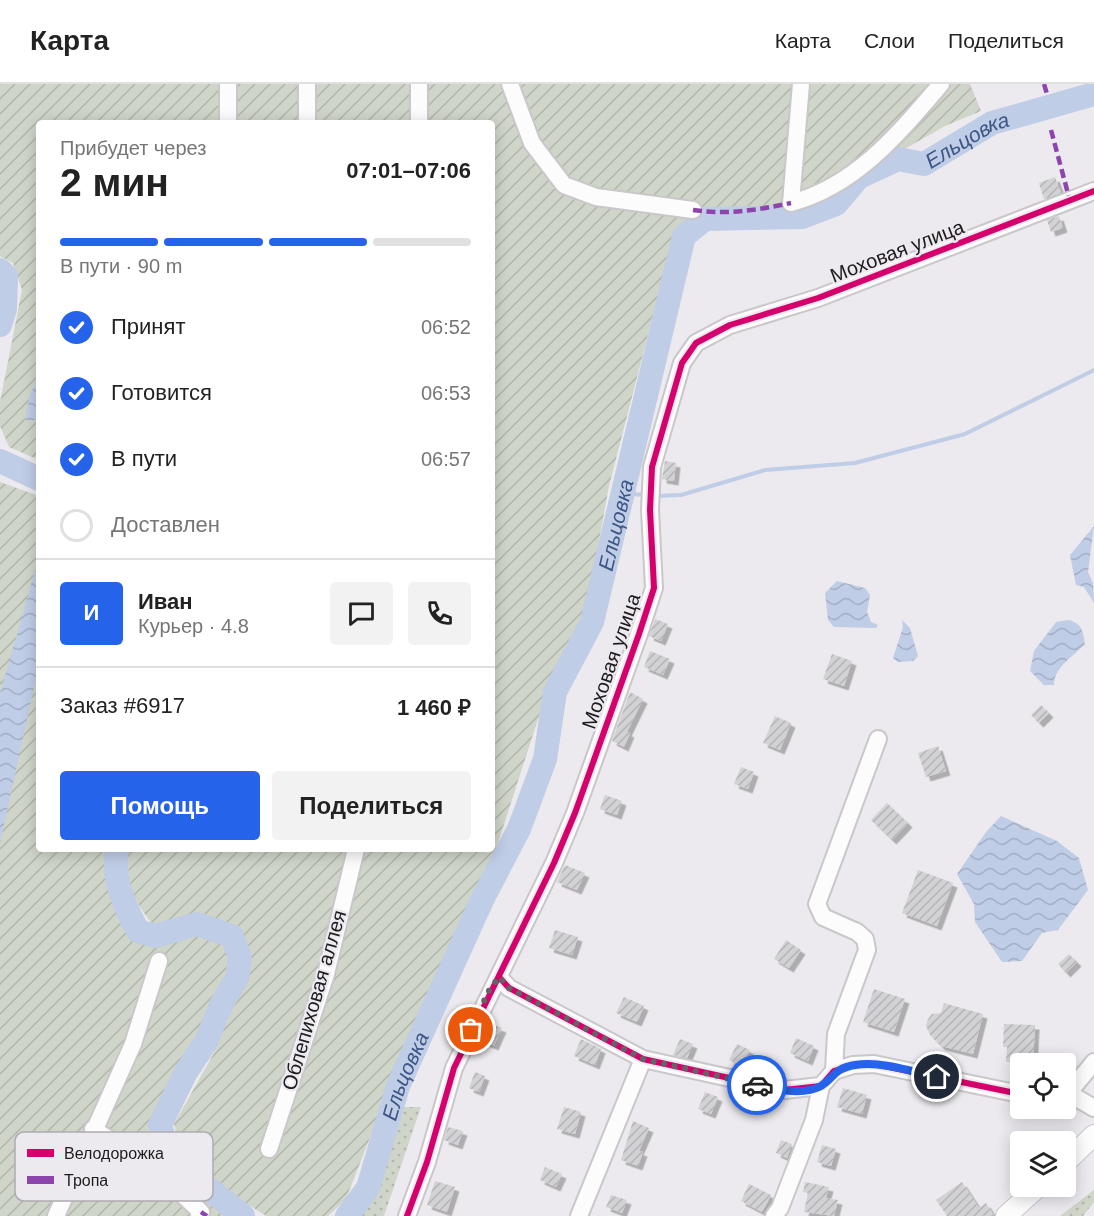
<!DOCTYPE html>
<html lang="ru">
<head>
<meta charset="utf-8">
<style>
	:root { --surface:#fff; --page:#f2f2f2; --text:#222; --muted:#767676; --line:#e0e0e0; --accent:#2563eb }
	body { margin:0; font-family:Arial,sans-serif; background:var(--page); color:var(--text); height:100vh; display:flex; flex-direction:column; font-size:22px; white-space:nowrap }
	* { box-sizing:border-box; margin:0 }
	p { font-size:20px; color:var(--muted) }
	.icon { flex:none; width:33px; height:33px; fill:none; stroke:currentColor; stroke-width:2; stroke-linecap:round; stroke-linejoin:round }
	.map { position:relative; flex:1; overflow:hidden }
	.side { position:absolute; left:36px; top:36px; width:459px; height:732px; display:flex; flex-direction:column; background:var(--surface); border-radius:6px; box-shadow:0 3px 15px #0003 }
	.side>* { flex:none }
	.buttons { position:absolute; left:1010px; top:969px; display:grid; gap:12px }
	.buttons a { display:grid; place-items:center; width:66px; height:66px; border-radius:6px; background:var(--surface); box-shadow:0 3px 15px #0003; font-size:30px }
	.pin { position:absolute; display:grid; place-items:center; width:51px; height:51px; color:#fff; margin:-26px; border:3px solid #fff; border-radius:50%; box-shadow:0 2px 6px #0007 }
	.courier { position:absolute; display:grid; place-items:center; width:60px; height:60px; margin:-30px; border:4px solid #2563eb; border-radius:50%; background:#fff; color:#222; box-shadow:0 2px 8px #0007 }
	.head em { font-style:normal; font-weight:700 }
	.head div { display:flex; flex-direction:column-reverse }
	.head { display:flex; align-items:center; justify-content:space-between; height:102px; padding:0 24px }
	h1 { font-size:39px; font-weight:700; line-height:45px }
	.bar { display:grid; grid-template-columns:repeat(4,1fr); gap:9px 6px; align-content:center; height:72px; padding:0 24px }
	.bar i { height:8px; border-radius:4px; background:var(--line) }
	.bar .selected { background:var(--accent) }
	.bar p { grid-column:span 4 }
	.line { display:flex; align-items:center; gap:15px; padding:0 24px; border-top:2px solid var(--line) }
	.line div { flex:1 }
	.round { display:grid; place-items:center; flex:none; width:63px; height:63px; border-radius:6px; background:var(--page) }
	ol { padding:0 24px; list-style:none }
	li { display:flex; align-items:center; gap:18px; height:66px }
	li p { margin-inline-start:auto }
	li .icon { padding:6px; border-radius:50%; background:var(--accent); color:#fff; stroke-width:4 }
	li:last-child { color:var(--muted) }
	li i { width:33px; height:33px; border:3px solid var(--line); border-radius:50% }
	.primary-button { display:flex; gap:12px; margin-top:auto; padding:12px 24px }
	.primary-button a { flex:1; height:69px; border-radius:6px; background:var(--accent); color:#fff; font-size:24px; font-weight:700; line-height:69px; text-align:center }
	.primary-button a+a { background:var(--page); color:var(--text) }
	header { display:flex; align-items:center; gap:36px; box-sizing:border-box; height:84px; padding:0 30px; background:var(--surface); border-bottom:2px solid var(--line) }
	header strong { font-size:28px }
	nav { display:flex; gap:33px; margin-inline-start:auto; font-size:21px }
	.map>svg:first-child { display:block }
	.grass { fill:url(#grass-dots) }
	.garden { fill:url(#garden-furrows) }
	.water { fill:url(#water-waves) }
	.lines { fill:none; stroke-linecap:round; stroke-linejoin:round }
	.stream { stroke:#bfcde6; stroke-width:4 }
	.river { stroke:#bfcde6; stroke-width:24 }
	.building { fill:url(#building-hatch); filter:url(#shadow) }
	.minor-casing { stroke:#c9c7ca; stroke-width:20 }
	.tertiary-casing { stroke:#c9c7ca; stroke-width:22 }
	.minor { stroke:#fcfcfc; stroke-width:16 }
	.tertiary { stroke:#fcfcfc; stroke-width:20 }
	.quiet { stroke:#8e44ad; stroke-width:4.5; stroke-dasharray:9 4.5; stroke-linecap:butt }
	.cycleway-casing { stroke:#ece9ef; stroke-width:10 }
	.cycleway { stroke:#d6006c; stroke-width:6 }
	.done { stroke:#656366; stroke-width:6; stroke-dasharray:0 10.8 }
	.route { stroke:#2563eb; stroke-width:8 }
	.labels { text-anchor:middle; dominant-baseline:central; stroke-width:4.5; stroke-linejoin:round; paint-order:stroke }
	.street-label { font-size:20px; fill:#1c1b1d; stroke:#ece9ef }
	.water-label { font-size:21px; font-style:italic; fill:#3d5686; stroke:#ece9ef }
	.key { fill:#ece9ef; stroke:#aeabb0; stroke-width:1.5 }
	.key-label { font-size:16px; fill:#1c1b1d }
</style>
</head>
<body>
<header>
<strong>Карта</strong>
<nav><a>Карта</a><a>Слои</a><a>Поделиться</a></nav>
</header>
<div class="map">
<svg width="1094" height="1132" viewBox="0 0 1094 1132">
	<defs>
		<pattern id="grass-dots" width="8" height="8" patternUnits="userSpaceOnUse" patternTransform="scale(1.5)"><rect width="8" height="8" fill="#cfd5c8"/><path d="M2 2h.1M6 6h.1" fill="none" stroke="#b1b6ab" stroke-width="1.8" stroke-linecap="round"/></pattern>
		<pattern id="garden-furrows" width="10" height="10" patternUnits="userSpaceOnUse" patternTransform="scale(1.5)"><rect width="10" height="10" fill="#cfd5c8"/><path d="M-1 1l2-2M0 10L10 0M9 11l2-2" fill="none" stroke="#b1b6ab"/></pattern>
		<pattern id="water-waves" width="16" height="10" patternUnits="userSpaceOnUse" patternTransform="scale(1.5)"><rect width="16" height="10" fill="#bfcde6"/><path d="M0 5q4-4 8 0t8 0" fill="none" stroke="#a4afc5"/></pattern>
		<pattern id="building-hatch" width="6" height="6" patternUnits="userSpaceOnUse" patternTransform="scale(1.5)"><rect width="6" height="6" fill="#d2d1d3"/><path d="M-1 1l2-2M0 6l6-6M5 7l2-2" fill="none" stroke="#b4b3b5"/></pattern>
		<filter id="shadow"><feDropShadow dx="4.5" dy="4.5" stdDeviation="0" flood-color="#0004"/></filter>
	</defs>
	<rect width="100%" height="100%" fill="#eceaee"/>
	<path class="grass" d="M 403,1023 L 421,1023 L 384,1132 L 334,1132 L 366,1102 Z
		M 1094,1106 L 1094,1118 L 1083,1132 L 1060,1132 Z"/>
	<path class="garden" d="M 0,0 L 970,0 L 981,27 L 945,42 L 887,75 L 787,124 L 703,126 L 674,150 L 609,402 L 586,528 L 550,598 L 497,762 L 402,972 L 346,1115 L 328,1132 L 266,1132 L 235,1112 L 180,1067 L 174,1040 L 215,967 L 252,873 L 235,841 L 195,829 L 155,843 C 131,814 127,802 128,765 L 492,765 L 492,39 L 39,39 L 39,376 L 9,363 L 0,342 L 0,318 L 22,206 L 13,179 L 0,172 Z
		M 0,398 L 39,412 L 39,765 L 108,765 C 112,789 121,865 156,861 C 170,860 183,850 196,849 C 205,848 218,856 227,859 L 234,873 L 230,891 L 166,1006 L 147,1050 L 163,1081 L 224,1132 L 0,1132 Z"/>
	<path class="water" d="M 39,294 L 39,336 L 25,336 L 30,310 Z
		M 1094,442 L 1088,488 L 1093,499 L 1094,519 L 1084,503 L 1076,501 L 1070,471 Z
		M 35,487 L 39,489 L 38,586 L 0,759 L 0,609 Z
		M 837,497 L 865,504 L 870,511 L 867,528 L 871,538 L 878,541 L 876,544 L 834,543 L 828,536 L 825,509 Z
		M 902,536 L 910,544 L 918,572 L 913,577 L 898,578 L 893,574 L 903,543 Z
		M 1068,536 C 1082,539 1083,547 1085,560 C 1074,572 1054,583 1054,601 L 1044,601 L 1030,587 L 1034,567 L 1056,538 Z
		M 1001,732 L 1057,757 L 1079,774 L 1088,806 L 1058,846 L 1042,849 L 1022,877 L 1002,878 L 975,838 L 974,820 L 957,790 L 986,748 Z"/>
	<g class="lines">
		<path class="stream" d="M 620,409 L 645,411
			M 656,412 L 681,411 L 765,386 L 855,379 L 965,350 L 1094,286"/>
		<g class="river">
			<path d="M 0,186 L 6,192 L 5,225 L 0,241"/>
			<path d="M 0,377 L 39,395"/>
			<path d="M 117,765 C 112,794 124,822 138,847 L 155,852 L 197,840 L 232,852 L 240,873 L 237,894 L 221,921 L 206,958 L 186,988 L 160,1041 L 170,1074 L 243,1132"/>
			<path id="s1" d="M 347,1132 L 368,1104 L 398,1002 L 482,816 L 519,745 L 545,675 L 555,608 L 592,538 L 684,152 L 705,135 L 802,133 L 836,120 L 859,93 L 898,75 L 924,80 L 992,39 L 1094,10"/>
		</g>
	</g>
	<path class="building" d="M 1055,93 L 1061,109 L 1044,115 L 1039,99 Z
		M 1059,132 L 1063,144 L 1051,148 L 1047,136 Z
		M 665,377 L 676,379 L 674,397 L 662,395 Z
		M 655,535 L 668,540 L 661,557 L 649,552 Z
		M 650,567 L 670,575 L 663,591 L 644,583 Z
		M 832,570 L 852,577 L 844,602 L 823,595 Z
		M 630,608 L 643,615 L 627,648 L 630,649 L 624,663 L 612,657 Z
		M 1041,621 L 1049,629 L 1039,639 L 1031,631 Z
		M 775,632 L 791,639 L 780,666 L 763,659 Z
		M 938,662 L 946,687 L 926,693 L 918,669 Z
		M 741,683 L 754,688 L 748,705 L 734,700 Z
		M 605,711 L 622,717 L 617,731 L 600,725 Z
		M 887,719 L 908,739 L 892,756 L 871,736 Z
		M 565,781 L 585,789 L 577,806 L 557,798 Z
		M 918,786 L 953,799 L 937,842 L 902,829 Z
		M 555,846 L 578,853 L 572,871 L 549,864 Z
		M 786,856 L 801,866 L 789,884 L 774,875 Z
		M 1069,870 L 1077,878 L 1066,889 L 1058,880 Z
		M 874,905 L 905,915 L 894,948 L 863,938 Z
		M 624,913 L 644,922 L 637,938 L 616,929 Z
		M 944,919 L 983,930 L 973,970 L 941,962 L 930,951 L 926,942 L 928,935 L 932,930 L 941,929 Z
		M 488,939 L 502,944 L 494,962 L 480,956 Z
		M 1004,940 L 1035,941 L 1033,979 L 1006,978 L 1007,963 L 1003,963 Z
		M 796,954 L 814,962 L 808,977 L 790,969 Z
		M 581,955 L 601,965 L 595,981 L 574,972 Z
		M 680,955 L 693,960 L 687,974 L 673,971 Z
		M 737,960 L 750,966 L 742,983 L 729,976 Z
		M 475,988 L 485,992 L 479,1008 L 469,1004 Z
		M 843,1004 L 867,1011 L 862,1030 L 837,1023 Z
		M 705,1008 L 718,1013 L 711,1030 L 698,1025 Z
		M 564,1023 L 581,1028 L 575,1050 L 557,1045 Z
		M 633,1037 L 649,1044 L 639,1067 L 643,1068 L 638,1082 L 621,1076 Z
		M 448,1043 L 463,1047 L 458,1061 L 444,1056 Z
		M 781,1056 L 792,1060 L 787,1074 L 776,1069 Z
		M 822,1061 L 836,1065 L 831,1082 L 817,1078 Z
		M 545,1083 L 562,1090 L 556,1103 L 540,1096 Z
		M 435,1097 L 455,1103 L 447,1128 L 427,1121 Z
		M 805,1098 L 829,1103 L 826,1114 L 838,1116 L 834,1132 L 804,1128 L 808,1109 L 803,1108 Z
		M 962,1098 L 979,1124 L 986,1119 L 994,1132 L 947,1132 L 936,1116 Z
		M 749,1100 L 771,1111 L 762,1128 L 741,1117 Z
		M 611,1111 L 627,1116 L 622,1129 L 606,1123 Z"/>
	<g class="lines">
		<g class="minor-casing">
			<path id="minor" d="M 307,0 L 307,39
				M 419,0 L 419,39
				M 510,0 L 532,59 L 564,101 L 596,113 L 693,126
				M 801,0 L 791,119 C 856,102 899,49 941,0
				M 228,39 L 228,0
				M 499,893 L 509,904 L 643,975 L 784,1006 L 821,1002 L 834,987 L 853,981 L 874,980 L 1020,1010
				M 834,987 L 836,950 L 867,866 L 865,855 L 857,848 L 823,833 L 817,820 L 878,655
				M 1070,1010 L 1094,1024
				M 1065,1013 L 1094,978
				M 93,1045 L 152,1082 L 201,1128 L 199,1132
				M 269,1065 L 326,890 L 356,765
				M 56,1132 L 133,960 L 159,877
				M 407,1132 L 427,1078 L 454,984 L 554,779 L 575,729 L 639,550 L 654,504 L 650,426 L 652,383 L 682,279 L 696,259 L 730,241 L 818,214 L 1094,107
				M 579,1132 L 643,975
				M 774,1132 L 780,1124 L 814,1036 L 821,1002"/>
		</g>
		<g class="tertiary-casing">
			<path id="tertiary" d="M 1065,1079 L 1094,1051
				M 1006,1132 L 1039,1102"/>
		</g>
		<use href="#minor" class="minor"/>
		<use href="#tertiary" class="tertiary"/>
		<path class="quiet" d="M 1044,0 L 1047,10
			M 1051,46 L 1070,117
			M 693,126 C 727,131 758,126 791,119
			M 201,1128 L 207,1132"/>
		<g class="cycleway-casing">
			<path id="cycleway" d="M 499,893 L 509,904 L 643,975 L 784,1006 L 821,1002 L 834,987 L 853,981 L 874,980 L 1020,1010
				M 407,1132 L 427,1078 L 454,984 L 554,779 L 575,729 L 639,550 L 654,504 L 650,426 L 652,383 L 682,279 L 696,259 L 730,241 L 818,214 L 1094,107"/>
		</g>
		<use href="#cycleway" class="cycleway"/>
	</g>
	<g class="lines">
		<path class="done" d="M 471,946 L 488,908 L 499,893 L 509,904 L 643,975 L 757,1001"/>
		<path class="route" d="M 757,1001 C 776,1005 802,1012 821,1002 C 835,994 832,985 855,981 C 882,977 910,987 937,993"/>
	</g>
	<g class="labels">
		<g class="street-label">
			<text transform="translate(897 167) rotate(-21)">Моховая улица</text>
			<text transform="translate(611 577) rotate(-71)">Моховая улица</text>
			<text transform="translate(314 916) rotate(-74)">Облепиховая аллея</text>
		</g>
		<g class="water-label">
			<text stroke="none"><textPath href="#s1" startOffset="1359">Ельцовка</textPath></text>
			<text stroke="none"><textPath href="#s1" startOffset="747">Ельцовка</textPath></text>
			<text stroke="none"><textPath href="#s1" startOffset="153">Ельцовка</textPath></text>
		</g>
	</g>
	<rect x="15" y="1048" width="198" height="69" rx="9" class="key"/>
	<rect x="27" y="1065" width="27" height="8" fill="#d6006c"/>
	<rect x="27" y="1092" width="27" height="8" fill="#8e44ad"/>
	<g class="key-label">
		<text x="64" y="1075">Велодорожка</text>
		<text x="64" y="1102">Тропа</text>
	</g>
</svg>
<div class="buttons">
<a><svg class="icon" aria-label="locate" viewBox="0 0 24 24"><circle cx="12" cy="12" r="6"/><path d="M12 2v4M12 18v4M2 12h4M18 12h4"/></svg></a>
<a><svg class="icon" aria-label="layers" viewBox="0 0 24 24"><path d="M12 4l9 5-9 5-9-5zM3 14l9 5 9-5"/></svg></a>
</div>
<div class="pin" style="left:471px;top:946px;background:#ea580c"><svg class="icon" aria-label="bag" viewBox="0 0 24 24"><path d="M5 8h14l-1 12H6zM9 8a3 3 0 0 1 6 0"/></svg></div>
<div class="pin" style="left:937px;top:993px;background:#1f2937"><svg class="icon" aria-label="home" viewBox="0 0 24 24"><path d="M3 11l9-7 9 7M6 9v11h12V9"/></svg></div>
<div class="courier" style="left:757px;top:1001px"><svg class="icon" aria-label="car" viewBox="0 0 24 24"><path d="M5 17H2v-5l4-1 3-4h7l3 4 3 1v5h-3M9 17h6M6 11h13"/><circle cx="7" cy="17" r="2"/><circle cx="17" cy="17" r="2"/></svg></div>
<section class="side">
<div class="head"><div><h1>2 мин</h1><p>Прибудет через</p></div><em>07:01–07:06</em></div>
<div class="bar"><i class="selected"></i><i class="selected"></i><i class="selected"></i><i></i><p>В пути · 90 m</p></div>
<ol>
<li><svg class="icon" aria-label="check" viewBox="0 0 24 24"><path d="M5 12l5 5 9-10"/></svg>Принят<p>06:52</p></li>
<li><svg class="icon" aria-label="check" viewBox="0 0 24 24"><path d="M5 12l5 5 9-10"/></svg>Готовится<p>06:53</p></li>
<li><svg class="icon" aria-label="check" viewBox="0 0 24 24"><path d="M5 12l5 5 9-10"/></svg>В пути<p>06:57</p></li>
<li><i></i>Доставлен</li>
</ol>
<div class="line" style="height:108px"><b class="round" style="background:var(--accent);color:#fff">И</b><div><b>Иван</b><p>Курьер · 4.8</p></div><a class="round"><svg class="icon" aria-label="chat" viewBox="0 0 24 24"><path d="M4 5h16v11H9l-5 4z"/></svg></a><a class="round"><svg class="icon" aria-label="phone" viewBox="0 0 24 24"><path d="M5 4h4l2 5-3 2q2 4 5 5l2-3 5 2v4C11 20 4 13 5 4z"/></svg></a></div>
<div class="line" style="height:78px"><div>Заказ #6917</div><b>1 460 ₽</b></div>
<div class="primary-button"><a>Помощь</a><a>Поделиться</a></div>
</section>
</div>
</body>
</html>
